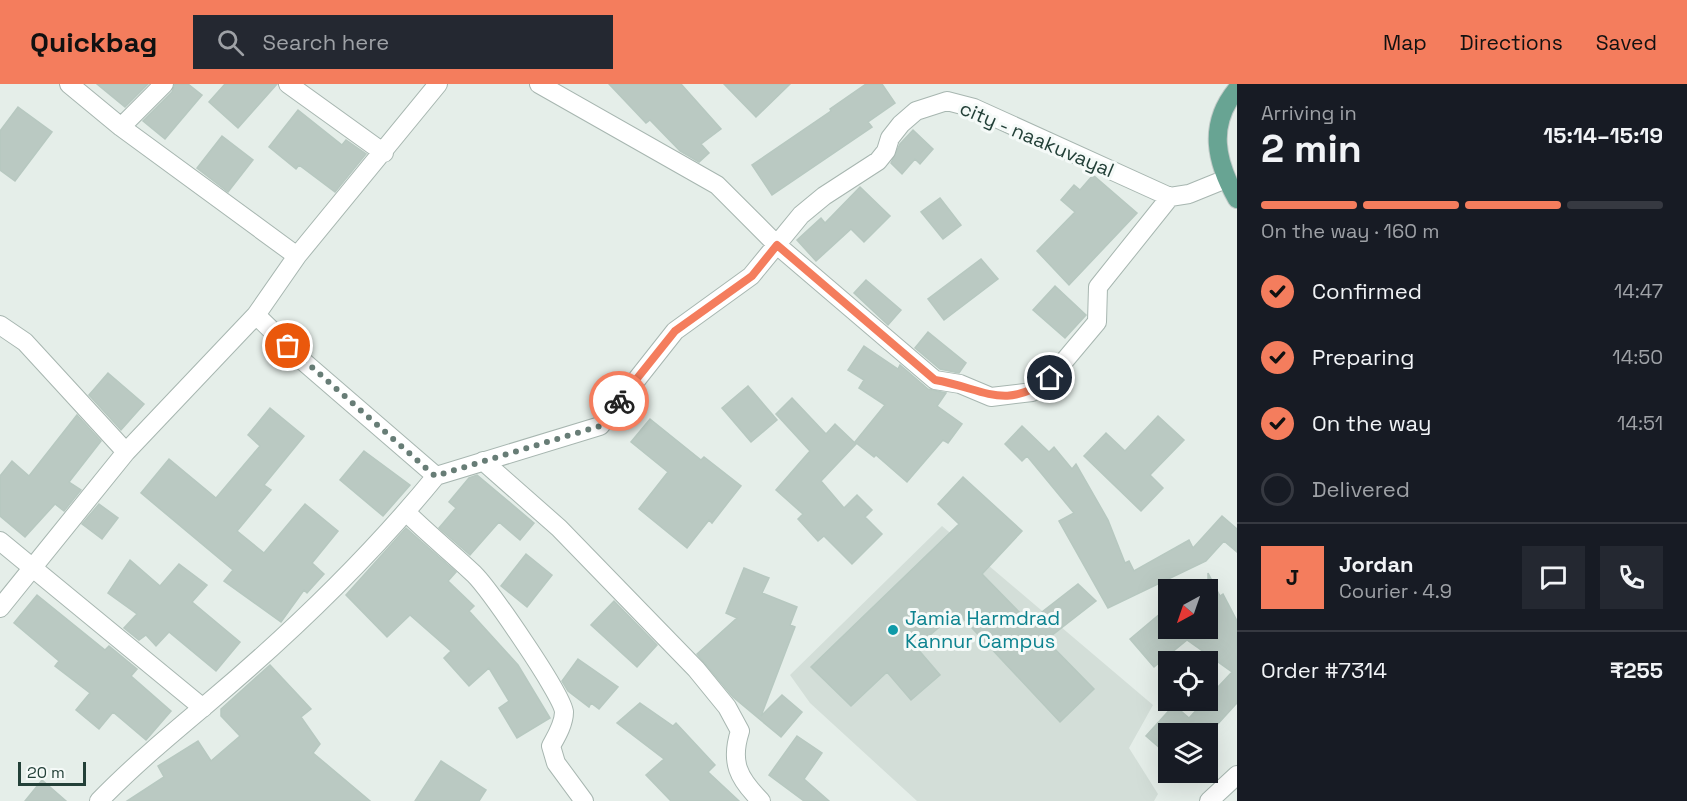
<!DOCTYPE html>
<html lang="en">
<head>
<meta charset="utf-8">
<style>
	:root { --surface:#171b24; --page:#242831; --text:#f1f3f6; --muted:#9ea1a6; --line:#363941; --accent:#f47d5d }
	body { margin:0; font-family:"Space Grotesk",sans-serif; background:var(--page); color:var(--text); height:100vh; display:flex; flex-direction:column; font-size:22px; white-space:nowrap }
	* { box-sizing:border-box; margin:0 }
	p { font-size:20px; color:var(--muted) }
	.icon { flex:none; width:33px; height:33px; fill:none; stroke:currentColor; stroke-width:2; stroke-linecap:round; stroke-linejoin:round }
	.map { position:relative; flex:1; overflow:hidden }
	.details { display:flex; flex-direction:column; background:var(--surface); width:450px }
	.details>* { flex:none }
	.needle { width:39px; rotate:220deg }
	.fabs { position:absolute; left:1158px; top:495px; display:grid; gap:12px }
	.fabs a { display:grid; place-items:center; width:60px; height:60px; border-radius:0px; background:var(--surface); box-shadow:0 6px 24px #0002; font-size:30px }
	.scale { position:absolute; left:18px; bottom:15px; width:68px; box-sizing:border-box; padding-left:6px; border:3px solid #234038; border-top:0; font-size:16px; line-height:21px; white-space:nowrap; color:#234038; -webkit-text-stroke:4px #f5faf8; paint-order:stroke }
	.pin { position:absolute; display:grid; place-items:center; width:51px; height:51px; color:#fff; margin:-26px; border:3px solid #fff; border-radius:50%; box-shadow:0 2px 6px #0007 }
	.courier { position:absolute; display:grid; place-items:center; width:60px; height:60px; margin:-30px; border:4px solid #f47d5d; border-radius:50%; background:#fff; color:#222; box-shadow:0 2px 8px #0007 }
	.headline em { font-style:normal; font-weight:800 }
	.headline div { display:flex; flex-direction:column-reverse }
	.headline { display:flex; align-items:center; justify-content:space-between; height:102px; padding:0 24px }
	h1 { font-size:39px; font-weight:800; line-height:45px }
	.bar { display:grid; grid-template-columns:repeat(4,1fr); gap:9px 6px; align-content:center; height:72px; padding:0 24px }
	.bar i { height:8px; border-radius:4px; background:var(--line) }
	.bar .on { background:var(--accent) }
	.bar p { grid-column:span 4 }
	.line { display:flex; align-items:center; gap:15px; padding:0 24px; border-top:2px solid var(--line) }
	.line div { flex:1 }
	.round { display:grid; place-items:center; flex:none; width:63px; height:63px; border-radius:0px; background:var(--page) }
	ol { padding:0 24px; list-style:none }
	li { display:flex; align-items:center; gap:18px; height:66px }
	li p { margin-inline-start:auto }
	li .icon { padding:6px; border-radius:50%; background:var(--accent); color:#111; stroke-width:4 }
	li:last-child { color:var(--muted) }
	li i { width:33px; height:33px; border:3px solid var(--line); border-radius:50% }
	header { display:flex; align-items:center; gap:36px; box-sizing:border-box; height:84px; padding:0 30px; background:var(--accent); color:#111 }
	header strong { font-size:28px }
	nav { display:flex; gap:33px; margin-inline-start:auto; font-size:21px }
	.search { width:420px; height:54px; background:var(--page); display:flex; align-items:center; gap:15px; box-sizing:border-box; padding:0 21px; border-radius:0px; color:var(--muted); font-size:22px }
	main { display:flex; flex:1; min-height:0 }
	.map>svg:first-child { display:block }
	.built { fill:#d3ded8 }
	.building { fill:#bac9c2; stroke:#b7c8c0; stroke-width:1.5 }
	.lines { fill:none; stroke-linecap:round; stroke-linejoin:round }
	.minor-casing { stroke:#a7b6b0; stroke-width:20 }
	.major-casing { stroke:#c1cac7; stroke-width:20 }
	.minor { stroke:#fff; stroke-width:18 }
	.major { stroke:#68a493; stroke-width:18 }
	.done { stroke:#677d76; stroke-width:6; stroke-dasharray:0 10.8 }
	.route { stroke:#f47d5d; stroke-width:8 }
	.culture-dot { fill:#0f9aa8; stroke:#f5faf8; stroke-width:2 }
	.labels { text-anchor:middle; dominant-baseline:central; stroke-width:6; stroke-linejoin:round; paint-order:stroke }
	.street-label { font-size:20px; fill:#234038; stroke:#f5faf8 }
	.culture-label { font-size:20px; fill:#0d838f; stroke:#f5faf8; text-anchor:start }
</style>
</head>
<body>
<header>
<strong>Quickbag</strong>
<div class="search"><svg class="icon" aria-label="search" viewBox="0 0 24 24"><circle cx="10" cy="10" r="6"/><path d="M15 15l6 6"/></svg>Search here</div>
<nav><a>Map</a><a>Directions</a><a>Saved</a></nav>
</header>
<main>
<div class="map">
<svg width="1237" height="717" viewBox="0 0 1237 717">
	<rect width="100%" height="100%" fill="#e5eee9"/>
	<path class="built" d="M 942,442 L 1153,621 L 1129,664 L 1158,710 L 1154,717 L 917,717 L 810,619 L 790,591 Z"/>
	<path class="building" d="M 97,0 L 148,0 L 125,23 Z
		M 175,0 L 188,0 L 202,11 L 165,55 L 143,37 L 172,8 Z
		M 225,0 L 277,0 L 238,44 L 209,18 Z
		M 609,0 L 681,0 L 721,45 L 701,60 L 709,69 L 699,78 L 680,67 L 650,36 L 646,39 Z
		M 724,0 L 790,0 L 756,33 Z
		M 866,0 L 882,0 L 895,19 L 868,38 L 872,43 L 772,111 L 752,81 L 831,27 L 830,25 Z
		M 18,23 L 52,48 L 15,97 L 0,86 L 0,47 Z
		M 298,26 L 342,61 L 346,56 L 366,70 L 335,108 L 299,81 L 296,85 L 269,63 Z
		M 913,46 L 933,65 L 920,80 L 915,75 L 902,90 L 891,79 L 900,60 Z
		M 222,52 L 253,76 L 228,108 L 197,84 Z
		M 1093,91 L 1137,129 L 1069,201 L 1037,167 L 1075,128 L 1061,116 L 1074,101 L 1080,106 Z
		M 860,103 L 890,132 L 864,158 L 851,145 L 816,177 L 797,156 L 821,134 L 825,139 Z
		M 940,114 L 961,141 L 943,155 L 921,128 Z
		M 981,175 L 998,195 L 944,236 L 928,215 Z
		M 866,196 L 901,226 L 888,241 L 854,209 Z
		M 1055,202 L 1086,231 L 1065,254 L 1033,226 Z
		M 928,248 L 966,279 L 959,289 L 940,285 L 915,264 Z
		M 864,262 L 898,285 L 900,281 L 928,305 L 946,309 L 937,322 L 962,340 L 948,359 L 943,356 L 907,398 L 876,371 L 874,373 L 855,358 L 885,321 L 859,304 L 864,296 L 848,286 Z
		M 108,289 L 144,320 L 121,346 L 89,311 Z
		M 748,302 L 777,336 L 751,358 L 722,324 Z
		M 792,314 L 826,350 L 835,340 L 856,360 L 821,397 L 844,424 L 857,411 L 872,426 L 865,433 L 882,450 L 852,480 L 824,452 L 818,457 L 798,435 L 803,430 L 776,406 L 810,367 L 776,330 Z
		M 270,324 L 304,352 L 264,401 L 271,406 L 237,447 L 264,469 L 305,420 L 338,447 L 312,479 L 324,490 L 307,509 L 304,506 L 281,538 L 224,497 L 233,486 L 141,409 L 169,375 L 216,414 L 260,362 L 248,351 Z
		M 77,331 L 101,357 L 69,398 L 81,406 L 64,427 L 55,420 L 25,453 L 0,432 L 0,392 L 12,377 L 29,392 Z
		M 1158,332 L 1184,356 L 1150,391 L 1163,404 L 1141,427 L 1084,372 L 1106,349 L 1125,367 Z
		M 650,335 L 701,376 L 704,373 L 741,402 L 712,439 L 709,436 L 687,464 L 639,425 L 668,388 L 631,358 Z
		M 1022,342 L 1049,368 L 1054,363 L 1072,385 L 1076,380 L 1108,436 L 1125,479 L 1129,477 L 1134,487 L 1189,456 L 1193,464 L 1222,432 L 1237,445 L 1237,468 L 1224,457 L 1206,477 L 1108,524 L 1059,437 L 1074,429 L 1027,372 L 1022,377 L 1005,360 Z
		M 364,367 L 410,401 L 383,432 L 340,396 Z
		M 477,391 L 534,439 L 520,456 L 499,438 L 470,471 L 439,444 L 456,424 L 449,418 L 469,394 Z
		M 963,393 L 1022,447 L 982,490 L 1029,538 L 1078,500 L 1096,517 L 1046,556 L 1094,605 L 1060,638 L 957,528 L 916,563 L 940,591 L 911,616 L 887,588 L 851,622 L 811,583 L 959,440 L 938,420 Z
		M 99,420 L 118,434 L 102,455 L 82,440 Z
		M 406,444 L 456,488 L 448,497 L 474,522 L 469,527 L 518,581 L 550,634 L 517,654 L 499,624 L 509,617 L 489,584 L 469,602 L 444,574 L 451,567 L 410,531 L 387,553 L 346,511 Z
		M 526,470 L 552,491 L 527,523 L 501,502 Z
		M 130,476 L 160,502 L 179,480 L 207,501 L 192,518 L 240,558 L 216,587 L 169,548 L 156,562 L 146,551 L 139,556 L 124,544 L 137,530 L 108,509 Z
		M 744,484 L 769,494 L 762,509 L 797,523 L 790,541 L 795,543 L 761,632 L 782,611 L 802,628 L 781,653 L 733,613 L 697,570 L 737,534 L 726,529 Z
		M 1208,489 L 1220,512 L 1223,510 L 1237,537 L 1237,619 L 1216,642 L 1214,640 L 1207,650 L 1168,650 L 1168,671 L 1146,652 L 1174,621 L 1189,634 L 1232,588 L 1187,556 L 1154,583 L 1130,555 L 1168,523 L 1168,544 L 1208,544 Z
		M 37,511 L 105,566 L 109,562 L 137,585 L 131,592 L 171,627 L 146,656 L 113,628 L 99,645 L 76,626 L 90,609 L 55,582 L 59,577 L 14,539 Z
		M 614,517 L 657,561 L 637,583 L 591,541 Z
		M 578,575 L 618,603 L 599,625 L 591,619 L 589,623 L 568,607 L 562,597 Z
		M 270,581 L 311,625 L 301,633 L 320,660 L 313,669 L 370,717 L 127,717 L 164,693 L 158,682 L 198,657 L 211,677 L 240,652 L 221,632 L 221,625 Z
		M 640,619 L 673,642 L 676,639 L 715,681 L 708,688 L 739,717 L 671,717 L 646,691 L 664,675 L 617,639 Z
		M 797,652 L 822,669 L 804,695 L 829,717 L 804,717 L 769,691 Z
		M 441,677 L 486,706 L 479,717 L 415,717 Z
		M 42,696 L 66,717 L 25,717 Z"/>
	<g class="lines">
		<g class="minor-casing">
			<path id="minor" d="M 69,0 L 121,43 L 297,172
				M 288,0 L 384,69
				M 539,0 L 717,101 L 777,161 L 935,296 L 960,300 L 991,313 L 1032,308 L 1050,294 L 1097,238 L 1098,203 L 1170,113
				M 121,43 L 164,0
				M 256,231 L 304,278 L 436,392 L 600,342 L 675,247 L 751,192 L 801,131 L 824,112 L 878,77 L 886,67 L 890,54 L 901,40 L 916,27 L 947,17 L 974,24 L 1170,113 L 1189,110 L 1226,95
				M 0,241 L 25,258 L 126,368
				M 483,377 L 559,444 L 696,585 L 727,623 L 740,647 C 730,678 738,694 761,717
				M 406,428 C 428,450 452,469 474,490 C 489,505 563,611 564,628 C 564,640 556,653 551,662 L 556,679 L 584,717
				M 0,457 L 203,624
				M 0,524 L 126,368 L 256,231 L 297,172 L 438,0
				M 99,717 C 133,682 170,651 207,620 C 289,551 368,475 436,392
				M 1209,717 L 1237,691"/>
		</g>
		<g class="major-casing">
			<path id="major" d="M 1237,5 C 1207,41 1216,78 1237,115"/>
		</g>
		<use href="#minor" class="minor"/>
		<use href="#major" class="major"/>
	</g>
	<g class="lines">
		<path class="done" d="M 288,262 L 435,392 L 600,342 L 619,317"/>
		<path class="route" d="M 619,317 L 675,247 L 752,192 L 777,161 L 935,296 C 983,304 1005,328 1050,294"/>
	</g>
	<circle class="culture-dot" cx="893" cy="546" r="6"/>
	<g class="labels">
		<g class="street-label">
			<text transform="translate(1037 55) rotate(23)">city - naakuvayal</text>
		</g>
		<g class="culture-label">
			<text x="905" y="534">Jamia Harmdrad<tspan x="905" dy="23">Kannur Campus</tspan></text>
		</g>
	</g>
</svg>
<div class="fabs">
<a><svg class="needle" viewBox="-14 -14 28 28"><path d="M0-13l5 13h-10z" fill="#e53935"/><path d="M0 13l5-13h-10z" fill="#9ea1a6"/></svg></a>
<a><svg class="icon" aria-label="locate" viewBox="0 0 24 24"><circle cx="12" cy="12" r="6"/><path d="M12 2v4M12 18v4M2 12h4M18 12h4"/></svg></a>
<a><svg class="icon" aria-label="layers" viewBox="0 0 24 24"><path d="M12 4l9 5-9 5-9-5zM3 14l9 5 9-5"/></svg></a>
</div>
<div class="scale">20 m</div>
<div class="pin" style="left:288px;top:262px;background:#ea580c"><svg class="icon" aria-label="bag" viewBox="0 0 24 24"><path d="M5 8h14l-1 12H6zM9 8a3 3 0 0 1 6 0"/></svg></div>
<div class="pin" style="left:1050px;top:294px;background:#1f2937"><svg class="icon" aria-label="home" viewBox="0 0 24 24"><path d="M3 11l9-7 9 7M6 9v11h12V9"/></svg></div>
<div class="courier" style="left:619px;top:317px"><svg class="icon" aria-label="bike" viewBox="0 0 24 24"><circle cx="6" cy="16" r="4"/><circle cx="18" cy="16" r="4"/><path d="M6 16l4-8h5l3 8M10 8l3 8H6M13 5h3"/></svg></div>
</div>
<section class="details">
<div class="headline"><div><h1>2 min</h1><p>Arriving in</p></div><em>15:14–15:19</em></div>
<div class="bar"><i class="on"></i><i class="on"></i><i class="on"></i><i></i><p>On the way · 160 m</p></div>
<ol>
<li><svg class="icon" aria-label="check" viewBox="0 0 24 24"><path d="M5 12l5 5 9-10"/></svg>Confirmed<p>14:47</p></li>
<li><svg class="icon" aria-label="check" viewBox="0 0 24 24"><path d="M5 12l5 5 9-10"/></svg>Preparing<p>14:50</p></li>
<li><svg class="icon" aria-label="check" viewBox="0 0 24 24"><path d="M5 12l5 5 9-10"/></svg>On the way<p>14:51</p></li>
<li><i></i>Delivered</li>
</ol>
<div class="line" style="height:108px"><b class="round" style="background:var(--accent);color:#111">J</b><div><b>Jordan</b><p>Courier · 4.9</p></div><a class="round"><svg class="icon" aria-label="chat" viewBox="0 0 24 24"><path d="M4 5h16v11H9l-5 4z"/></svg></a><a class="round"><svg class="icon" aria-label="phone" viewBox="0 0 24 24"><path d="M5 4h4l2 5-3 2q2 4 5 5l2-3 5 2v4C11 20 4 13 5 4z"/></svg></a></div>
<div class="line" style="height:78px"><div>Order #7314</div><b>₹255</b></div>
</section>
</main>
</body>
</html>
